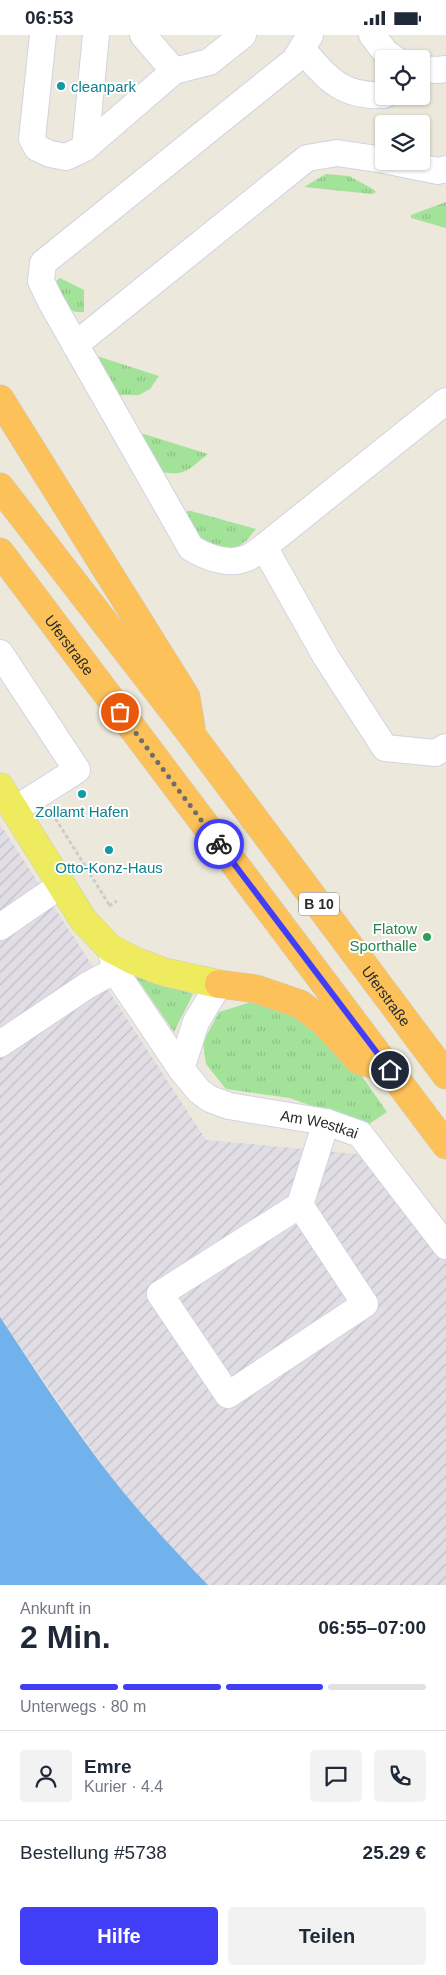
<!DOCTYPE html>
<html lang="de">
<head>
<meta charset="utf-8">
<style>
	:root { --surface:#fff; --page:#f2f2f3; --text:#1f2937; --muted:#747a83; --line:#e0e1e3; --accent:#423ef7 }
	body { margin:0; font-family:Arial,sans-serif; background:var(--page); color:var(--text); height:100vh; display:flex; flex-direction:column; font-size:19px; white-space:nowrap }
	* { box-sizing:border-box; margin:0 }
	p { font-size:16px; color:var(--muted) }
	.icon { flex:none; width:28px; height:28px; fill:none; stroke:currentColor; stroke-width:2; stroke-linecap:round; stroke-linejoin:round }
	.map { position:relative; height:1550px; overflow:hidden }
	.side { display:flex; flex-direction:column; background:var(--surface); flex:1 }
	.side>* { flex:none }
	.tools { position:absolute; left:375px; top:15px; display:grid; gap:10px }
	.tools a { display:grid; place-items:center; width:55px; height:55px; border-radius:5px; background:var(--surface); box-shadow:0 1px 4px #0004; font-size:25px }
	.pin { position:absolute; display:grid; place-items:center; width:42px; height:42px; color:#fff; margin:-21px; border:2px solid #fff; border-radius:50%; box-shadow:0 1px 5px #0007 }
	.courier { position:absolute; display:grid; place-items:center; width:50px; height:50px; margin:-25px; border:4px solid #423ef7; border-radius:50%; background:#fff; color:#222; box-shadow:0 1px 6px #0007 }
	.headline em { font-style:normal; font-weight:700 }
	.headline div { display:flex; flex-direction:column-reverse }
	.headline { display:flex; align-items:center; justify-content:space-between; height:85px; padding:0 20px }
	h1 { font-size:32px; font-weight:700; line-height:38px }
	.bar { display:grid; grid-template-columns:repeat(4,1fr); gap:8px 5px; align-content:center; height:60px; padding:0 20px }
	.bar i { height:6px; border-radius:4px; background:var(--line) }
	.bar .on { background:var(--accent) }
	.bar p { grid-column:span 4 }
	.line { display:flex; align-items:center; gap:12px; padding:0 20px; border-top:1px solid var(--line) }
	.line div { flex:1 }
	.round { display:grid; place-items:center; flex:none; width:52px; height:52px; border-radius:5px; background:var(--page) }
	.primary-button { display:flex; gap:10px; margin-top:auto; padding:10px 20px }
	.primary-button a { flex:1; height:58px; border-radius:5px; background:var(--accent); color:#fff; font-size:20px; font-weight:700; line-height:58px; text-align:center }
	.primary-button a+a { background:var(--page); color:var(--text) }
	.status { display:flex; justify-content:space-between; align-items:center; height:35px; padding:0 25px; background:var(--surface); direction:ltr }
	.status svg { height:14px; fill:currentColor }
	.map>svg:first-child { display:block }
	.industrial { fill:url(#industrial-furrows) }
	.grass { fill:url(#grass-tufts) }
	.water { fill:#71b2ed }
	.lines { fill:none; stroke-linecap:round; stroke-linejoin:round }
	.minor-casing { stroke:#d2d2e3; stroke-width:28 }
	.major-casing { stroke:#ccc; stroke-width:29 }
	.highway-casing { stroke:#ccc; stroke-width:29 }
	.path { stroke:#ccc; stroke-width:3; stroke-dasharray:4 2.5; stroke-linecap:butt }
	.minor { stroke:#fff; stroke-width:26 }
	.major { stroke:#efeb5f; stroke-width:28 }
	.highway { stroke:#fcc158; stroke-width:28 }
	.done { stroke:#6e6d68; stroke-width:5; stroke-dasharray:0 9 }
	.route { stroke:#423ef7; stroke-width:6 }
	.culture-dot { fill:#0f9aa8; stroke:#fff; stroke-width:2 }
	.leisure-dot { fill:#2e9e5b; stroke:#fff; stroke-width:2 }
	.labels { text-anchor:middle; dominant-baseline:central; stroke-width:4; stroke-linejoin:round; paint-order:stroke }
	.shield { fill:#fff; stroke:#6a6a6a; stroke-width:1 }
	.shield-label { font-size:14px; font-weight:bold; fill:#2a2a2a }
	.culture-label { font-size:15px; fill:#0d838f; stroke:#fff }
	.street-label { font-size:15px; fill:#2a2a2a; stroke:#fff }
	.leisure-label { font-size:15px; fill:#27864d; stroke:#fff; text-anchor:end }
</style>
</head>
<body>
<div class="status"><b>06:53</b><svg viewBox="0 0 49 12"><path d="M0 12V9h3v3zM5 12V6h3v6zM10 12V3h3v9zM15 12V0h3v12zM26 1h20v11H26zM47 4h2v5h-2z"/></svg></div>
<div class="map">
<svg width="446" height="1550" viewBox="0 0 446 1550">
	<defs>
		<pattern id="industrial-furrows" width="10" height="10" patternUnits="userSpaceOnUse" patternTransform="scale(1.25)"><rect width="10" height="10" fill="#e1dde5"/><path d="M-1 1l2-2M0 10L10 0M9 11l2-2" fill="none" stroke="#c1bec5"/></pattern>
		<pattern id="grass-tufts" width="24" height="20" patternUnits="userSpaceOnUse" patternTransform="scale(1.25)"><rect width="24" height="20" fill="#a3e299"/><path d="M3 7l-1-3M5 7V3M7 7l1-3M15 17l-1-3M17 17v-4M19 17l1-3" fill="none" stroke="#8cc284"/></pattern>
	</defs>
	<rect width="100%" height="100%" fill="#ece9dc"/>
	<path class="industrial" d="M 0,789 L 206,1105 L 390,1122 L 446,1194 L 446,1550 L 208,1550 L 160,1500 L 115,1447 L 73,1389 L 0,1282 Z"/>
	<path class="grass" d="M 326,139 L 349,141 L 373,154 L 376,157 L 372,159 L 304,152 Z
		M 446,167 L 446,193 L 411,183 L 411,180 Z
		M 60,243 L 84,255 L 84,277 C 66,278 64,270 54,257 L 56,246 Z
		M 95,321 L 100,322 L 159,341 L 150,354 L 139,360 L 120,360 L 112,356 Z
		M 144,399 L 208,419 C 190,433 186,442 162,437 L 140,400 Z
		M 187,476 L 191,476 L 256,494 L 247,505 L 239,511 L 223,515 L 198,503 L 186,478 Z
		M 136,942 L 193,959 L 174,997 Z
		M 258,965 L 308,985 L 352,1027 L 387,1077 L 366,1091 L 290,1063 L 226,1054 L 206,1029 L 203,1007 L 219,977 Z"/>
	<path class="water" d="M 0,1282 C 37,1338 74,1395 116,1448 C 145,1484 176,1517 208,1550 L 0,1550 Z"/>
	<g class="lines">
		<g class="minor-casing">
			<g id="minor">
				<path d="M 43,0 L 32,104 L 37,113 L 50,119 L 66,122 L 85,113 L 174,36 L 209,27 L 243,0"/>
				<path d="M 143,0 L 174,36"/>
				<path d="M 310,0 L 295,25 L 43,228 L 41,246 L 50,265 L 191,513 C 208,523 228,531 247,523 C 255,520 263,512 270,507 L 446,366"/>
				<path d="M 372,0 L 386,18 L 395,24"/>
				<path d="M 302,14 C 328,44 341,62 384,60"/>
				<path d="M 421,34 L 438,35 L 446,34"/>
				<path d="M 85,113 L 96,0"/>
				<path d="M 389,126 L 438,136 L 446,134"/>
				<path d="M 75,310 L 307,123 L 337,118 L 384,125"/>
				<path d="M 264,512 L 326,622 L 385,713 L 435,718 L 446,712"/>
				<path d="M 0,618 L 77,735 L 14,775"/>
				<path d="M 0,892 L 61,850"/>
				<path id="s1" d="M 110,913 L 117,939 L 181,1034 L 199,1056 L 210,1064 L 229,1071 L 326,1087 L 360,1099 L 446,1211"/>
				<path d="M 0,1009 L 88,950 L 116,935"/>
				<path d="M 181,1034 L 196,987 L 219,949"/>
				<path d="M 300,1170 L 160,1259 L 228,1360 L 365,1269 L 300,1170 L 326,1087"/>
			</g>
		</g>
		<g class="major-casing">
			<path id="major" d="M 0,752 L 84,886 L 110,913 L 135,926 L 164,937 L 219,949"/>
		</g>
		<g class="highway-casing">
			<g id="highway">
				<path d="M 0,364 L 186,662 L 191,692"/>
				<path id="s2" d="M 0,452 L 191,699 L 446,1040"/>
				<path id="s3" d="M 0,517 L 446,1110"/>
				<path d="M 219,949 L 256,954 L 300,969 L 323,986 L 359,1025 L 386,1034"/>
			</g>
		</g>
		<path class="path" d="M 52,778 L 110,871
			M 109,871 L 117,866"/>
		<use href="#minor" class="minor"/>
		<use href="#major" class="major"/>
		<use href="#highway" class="highway"/>
	</g>
	<g class="lines">
		<path class="done" d="M 120,677 L 219,809"/>
		<path class="route" d="M 219,809 L 390,1035"/>
	</g>
	<g class="culture-dot">
		<circle cx="61" cy="51" r="5"/>
		<circle cx="82" cy="759" r="5"/>
		<circle cx="109" cy="815" r="5"/>
	</g>
	<circle class="leisure-dot" cx="427" cy="902" r="5"/>
	<g class="labels">
		<rect class="shield" x="299" y="857.5" width="40" height="23" rx="4"/>
		<g class="shield-label">
			<text x="319" y="869">B 10</text>
		</g>
		<g class="culture-label">
			<text x="71" y="51" text-anchor="start">cleanpark</text>
			<text x="82" y="776">Zollamt Hafen</text>
			<text x="109" y="832">Otto-Konz-Haus</text>
		</g>
		<g class="street-label">
			<text stroke="none"><textPath href="#s3" startOffset="116">Uferstraße</textPath></text>
			<text stroke="none"><textPath href="#s2" startOffset="639">Uferstraße</textPath></text>
			<text stroke="none"><textPath href="#s1" startOffset="296">Am Westkai</textPath></text>
		</g>
		<g class="leisure-label">
			<text x="417" y="893">Flatow<tspan x="417" dy="17">Sporthalle</tspan></text>
		</g>
	</g>
</svg>
<div class="tools">
<a><svg class="icon" aria-label="locate" viewBox="0 0 24 24"><circle cx="12" cy="12" r="6"/><path d="M12 2v4M12 18v4M2 12h4M18 12h4"/></svg></a>
<a><svg class="icon" aria-label="layers" viewBox="0 0 24 24"><path d="M12 4l9 5-9 5-9-5zM3 14l9 5 9-5"/></svg></a>
</div>
<div class="pin" style="left:120px;top:677px;background:#ea580c"><svg class="icon" aria-label="bag" viewBox="0 0 24 24"><path d="M5 8h14l-1 12H6zM9 8a3 3 0 0 1 6 0"/></svg></div>
<div class="pin" style="left:390px;top:1035px;background:#1f2937"><svg class="icon" aria-label="home" viewBox="0 0 24 24"><path d="M3 11l9-7 9 7M6 9v11h12V9"/></svg></div>
<div class="courier" style="left:219px;top:809px"><svg class="icon" aria-label="bike" viewBox="0 0 24 24"><circle cx="6" cy="16" r="4"/><circle cx="18" cy="16" r="4"/><path d="M6 16l4-8h5l3 8M10 8l3 8H6M13 5h3"/></svg></div>
</div>
<section class="side">
<div class="headline"><div><h1>2 Min.</h1><p>Ankunft in</p></div><em>06:55–07:00</em></div>
<div class="bar"><i class="on"></i><i class="on"></i><i class="on"></i><i></i><p>Unterwegs · 80 m</p></div>
<div class="line" style="height:90px"><a class="round"><svg class="icon" aria-label="person" viewBox="0 0 24 24"><circle cx="12" cy="8" r="4"/><path d="M4 21q1-7 8-7t8 7"/></svg></a><div><b>Emre</b><p>Kurier · 4.4</p></div><a class="round"><svg class="icon" aria-label="chat" viewBox="0 0 24 24"><path d="M4 5h16v11H9l-5 4z"/></svg></a><a class="round"><svg class="icon" aria-label="phone" viewBox="0 0 24 24"><path d="M5 4h4l2 5-3 2q2 4 5 5l2-3 5 2v4C11 20 4 13 5 4z"/></svg></a></div>
<div class="line" style="height:65px"><div>Bestellung #5738</div><b>25.29 €</b></div>
<div class="primary-button"><a>Hilfe</a><a>Teilen</a></div>
</section>
</body>
</html>
